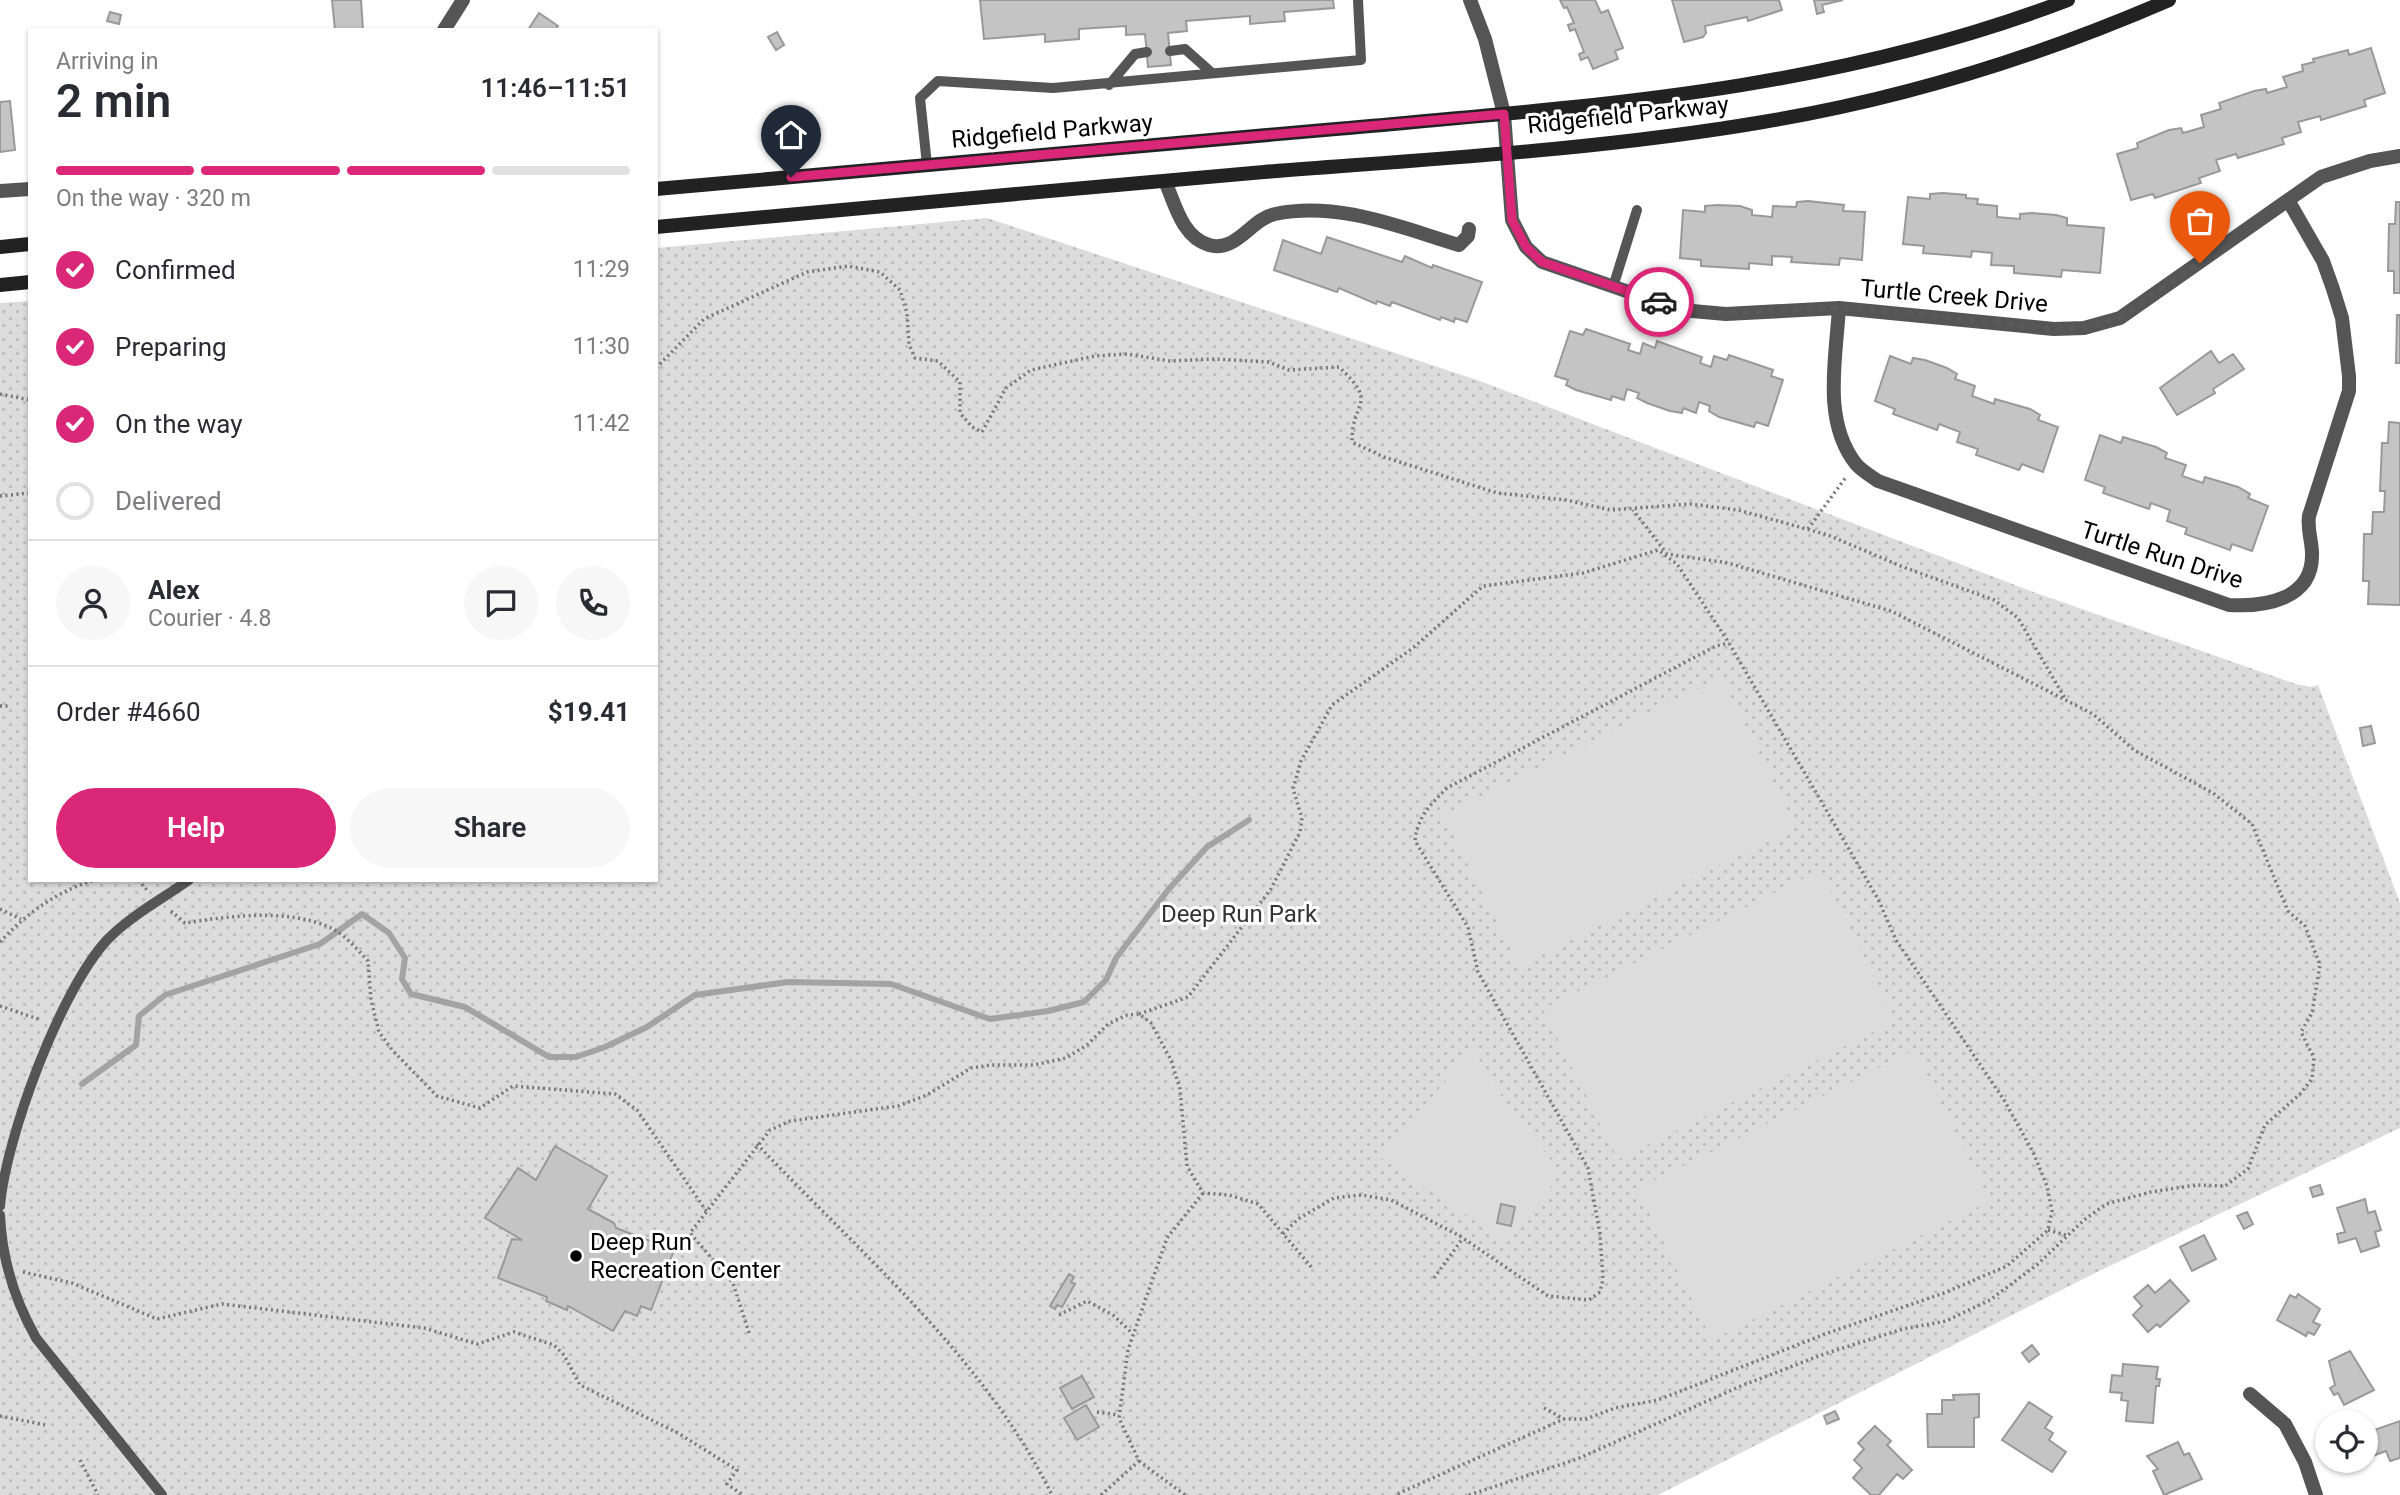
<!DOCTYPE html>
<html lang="en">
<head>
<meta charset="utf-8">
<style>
	:root { --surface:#fff; --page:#f7f7f7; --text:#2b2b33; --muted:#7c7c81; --line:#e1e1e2; --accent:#db2777 }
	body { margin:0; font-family:Roboto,sans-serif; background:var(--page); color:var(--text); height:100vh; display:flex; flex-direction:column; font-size:26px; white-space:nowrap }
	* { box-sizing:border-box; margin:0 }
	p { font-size:23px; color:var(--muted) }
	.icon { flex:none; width:38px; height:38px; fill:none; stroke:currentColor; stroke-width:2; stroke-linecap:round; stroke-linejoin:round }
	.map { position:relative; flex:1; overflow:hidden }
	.sheet { position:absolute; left:28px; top:28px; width:630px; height:854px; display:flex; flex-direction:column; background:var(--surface); border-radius:0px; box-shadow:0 2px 5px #0004 }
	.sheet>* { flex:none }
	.tools { position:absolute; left:2315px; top:1410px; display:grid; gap:14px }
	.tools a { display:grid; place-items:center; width:63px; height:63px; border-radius:50%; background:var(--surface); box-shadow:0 2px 5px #0004; font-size:35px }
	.pin { position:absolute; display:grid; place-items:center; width:60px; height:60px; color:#fff; margin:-72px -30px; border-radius:50% 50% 50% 0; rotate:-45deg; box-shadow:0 0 7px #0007 }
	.pin .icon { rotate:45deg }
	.courier { position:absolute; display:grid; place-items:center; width:70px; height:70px; margin:-35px; border:5px solid #db2777; border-radius:50%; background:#fff; color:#222; box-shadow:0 2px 9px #0007 }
	.summary em { font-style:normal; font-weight:600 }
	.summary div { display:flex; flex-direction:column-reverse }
	.summary { display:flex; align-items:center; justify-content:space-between; height:119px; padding:0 28px }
	h1 { font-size:46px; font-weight:600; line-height:52px }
	.bar { display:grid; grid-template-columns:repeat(4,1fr); gap:10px 7px; align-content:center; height:84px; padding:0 28px }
	.bar i { height:9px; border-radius:5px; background:var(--line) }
	.bar .on { background:var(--accent) }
	.bar p { grid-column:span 4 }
	.line { display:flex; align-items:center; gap:18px; padding:0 28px; border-top:2px solid var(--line) }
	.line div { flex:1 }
	.round { display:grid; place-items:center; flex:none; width:74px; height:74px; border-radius:37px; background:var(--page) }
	ol { padding:0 28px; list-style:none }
	li { display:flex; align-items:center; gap:21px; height:77px }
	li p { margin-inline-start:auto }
	li .icon { padding:7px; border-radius:50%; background:var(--accent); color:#fff; stroke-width:4 }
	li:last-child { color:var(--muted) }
	li i { width:38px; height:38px; border:4px solid var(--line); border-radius:50% }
	.primary-button { display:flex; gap:14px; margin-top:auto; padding:14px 28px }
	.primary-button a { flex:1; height:80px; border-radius:42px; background:var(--accent); color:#fff; font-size:28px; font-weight:600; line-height:80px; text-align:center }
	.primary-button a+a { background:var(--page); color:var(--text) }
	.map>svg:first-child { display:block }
	.park { fill:url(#park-dots) }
	.pitch { fill:#dcdcdc }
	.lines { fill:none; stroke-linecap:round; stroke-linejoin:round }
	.stream { stroke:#a3a3a3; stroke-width:6 }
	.building { fill:#c4c4c4; stroke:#999; stroke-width:2 }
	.path { stroke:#777; stroke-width:3.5; stroke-dasharray:2 3.5; stroke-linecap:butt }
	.lane { stroke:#555; stroke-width:10 }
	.street { stroke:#555; stroke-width:14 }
	.secondary { stroke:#222; stroke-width:14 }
	.done { stroke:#595959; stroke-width:7; stroke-dasharray:0 12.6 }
	.route { stroke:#db2777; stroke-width:9 }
	.poi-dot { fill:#000; stroke:#fff; stroke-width:2.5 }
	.labels { text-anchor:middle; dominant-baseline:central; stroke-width:6; stroke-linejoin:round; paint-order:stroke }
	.street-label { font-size:24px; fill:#000; stroke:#fff }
	.park-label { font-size:24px; fill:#333; stroke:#fff }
	.poi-label { font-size:24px; fill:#000; stroke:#fff; text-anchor:start }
</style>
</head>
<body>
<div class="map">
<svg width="2400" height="1495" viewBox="0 0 2400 1495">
	<defs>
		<pattern id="park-dots" width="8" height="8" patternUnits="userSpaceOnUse" patternTransform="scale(1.75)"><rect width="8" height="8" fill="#dcdcdc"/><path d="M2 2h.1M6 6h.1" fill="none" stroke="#bbb" stroke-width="1.8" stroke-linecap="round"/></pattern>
	</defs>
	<rect width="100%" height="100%" fill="#fff"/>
	<path class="park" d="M 987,218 L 1480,381 L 2036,593 L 2296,684 L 2311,687 L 2318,685 L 2400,903 L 2400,1128 L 2097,1272 L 1658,1495 L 0,1495 L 0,303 L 30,301 L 30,880 L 656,880 L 656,248 Z"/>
	<path class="pitch" d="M 1721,677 L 1796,827 L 1519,966 L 1443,815 Z
		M 1820,870 L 1896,1021 L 1618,1160 L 1543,1009 Z
		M 1473,1048 L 1494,1086 L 1560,1172 L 1538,1208 L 1507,1242 L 1381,1158 Z
		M 1914,1050 L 1990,1201 L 1712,1340 L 1637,1189 Z"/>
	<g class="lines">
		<path class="stream" d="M 82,1084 L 136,1045 L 139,1016 L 165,995 L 320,944 L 362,914 L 389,933 L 405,958 L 402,979 L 411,994 L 465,1007 L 549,1057 L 576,1057 L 605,1047 L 647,1027 L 695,995 L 788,982 L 891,984 L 990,1019 L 1048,1011 L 1084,1002 L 1106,980 L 1116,958 L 1168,890 L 1207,847 L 1249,820"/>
	</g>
	<path class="building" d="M 332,0 L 361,0 L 363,30 L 335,30 Z
		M 980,0 L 1333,0 L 1334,8 L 1284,12 L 1285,21 L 1250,24 L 1250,16 L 1186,21 L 1187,31 L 1168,33 L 1171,65 L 1148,67 L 1145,34 L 1126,35 L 1126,26 L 1079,29 L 1079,39 L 1045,42 L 1045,34 L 984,39 Z
		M 1560,0 L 1595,0 L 1601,13 L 1608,10 L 1623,48 L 1615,51 L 1618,59 L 1593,69 L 1588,57 L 1581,60 L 1579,54 L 1584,52 L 1575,29 L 1570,31 L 1568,25 L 1574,23 L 1567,7 L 1564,8 Z
		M 1672,0 L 1779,0 L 1782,10 L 1748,21 L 1747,17 L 1705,26 L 1706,33 L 1703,37 L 1684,42 Z
		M 1814,0 L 1843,0 L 1822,5 L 1824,12 L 1817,14 Z
		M 110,12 L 121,15 L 119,24 L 107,21 Z
		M 539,13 L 558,26 L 555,30 L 528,30 Z
		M 777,32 L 784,45 L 776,50 L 768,37 Z
		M 2371,48 L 2385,93 L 2364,100 L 2366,106 L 2321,120 L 2320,116 L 2298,122 L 2301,132 L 2282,138 L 2284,144 L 2238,158 L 2236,154 L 2216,160 L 2220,171 L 2199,178 L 2201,183 L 2155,198 L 2153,194 L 2131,200 L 2117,154 L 2138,148 L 2137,143 L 2169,130 L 2181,128 L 2183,133 L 2204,127 L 2201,115 L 2221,109 L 2219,103 L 2254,91 L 2266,89 L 2267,93 L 2287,87 L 2283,77 L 2303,71 L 2302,65 L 2314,62 L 2313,59 L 2348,50 L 2349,55 Z
		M 10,101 L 15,150 L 0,152 L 0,102 Z
		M 1943,193 L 1966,195 L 1966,198 L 1978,199 L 1977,204 L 1997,206 L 1997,217 L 2020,219 L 2020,214 L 2032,213 L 2056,215 L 2067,218 L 2067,225 L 2104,228 L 2100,273 L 2062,270 L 2061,277 L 2014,273 L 2014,266 L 1991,265 L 1992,253 L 1972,251 L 1971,257 L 1923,253 L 1924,246 L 1903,244 L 1908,197 L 1930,199 L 1930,194 Z
		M 1808,201 L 1844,205 L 1843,211 L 1865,212 L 1862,260 L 1840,258 L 1839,265 L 1791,262 L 1792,257 L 1772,256 L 1772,265 L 1749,263 L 1749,269 L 1701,266 L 1701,260 L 1680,258 L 1683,210 L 1705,212 L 1705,206 L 1718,205 L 1740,206 L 1752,210 L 1752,215 L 1772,217 L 1773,206 L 1796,207 L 1797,202 Z
		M 2396,202 L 2400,202 L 2400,293 L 2394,293 L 2394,271 L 2388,271 L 2389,224 L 2395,224 Z
		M 1327,237 L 1402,262 L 1405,256 L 1432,268 L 1433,265 L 1482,282 L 1467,322 L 1455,318 L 1454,322 L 1441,317 L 1440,320 L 1392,302 L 1390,306 L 1377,301 L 1376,304 L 1339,288 L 1337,292 L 1274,270 L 1283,240 L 1321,254 Z
		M 2397,315 L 2400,315 L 2400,363 L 2396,363 Z
		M 1586,329 L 1630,344 L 1628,350 L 1640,354 L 1643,343 L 1655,348 L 1657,341 L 1702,357 L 1700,363 L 1711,367 L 1714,356 L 1727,360 L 1729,355 L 1773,370 L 1771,376 L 1783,380 L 1768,426 L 1756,422 L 1754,427 L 1719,417 L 1709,411 L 1710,406 L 1699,402 L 1696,413 L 1683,408 L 1682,413 L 1670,411 L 1647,403 L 1637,398 L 1639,393 L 1627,389 L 1624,400 L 1612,396 L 1611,400 L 1576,390 L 1566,385 L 1568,380 L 1555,376 L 1570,331 L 1583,335 Z
		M 2211,351 L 2219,363 L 2233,354 L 2244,369 L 2213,389 L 2215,393 L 2177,415 L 2160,388 Z
		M 1890,356 L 1911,364 L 1913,358 L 1925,360 L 1947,368 L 1957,374 L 1955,379 L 1975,386 L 1972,396 L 1994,404 L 1995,399 L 2030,409 L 2040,415 L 2038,420 L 2058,427 L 2043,472 L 2022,464 L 2019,470 L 1976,455 L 1978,449 L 1957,442 L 1960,432 L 1939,424 L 1937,430 L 1893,414 L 1895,409 L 1875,401 Z
		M 2389,422 L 2400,423 L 2400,605 L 2368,604 L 2369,581 L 2363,581 L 2364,534 L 2372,534 L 2373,512 L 2384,512 L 2385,491 L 2380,491 L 2382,443 L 2388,443 Z
		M 2100,435 L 2121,443 L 2123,437 L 2156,447 L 2167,453 L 2165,458 L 2186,465 L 2182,476 L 2203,483 L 2205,477 L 2238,487 L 2250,494 L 2248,498 L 2268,506 L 2252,551 L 2232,544 L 2230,550 L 2185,534 L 2187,528 L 2167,521 L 2170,510 L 2151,503 L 2149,509 L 2103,493 L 2105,487 L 2085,480 Z
		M 2371,726 L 2375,743 L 2363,746 L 2360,728 Z
		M 555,1146 L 607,1176 L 588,1209 L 614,1223 L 616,1228 L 674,1250 L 651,1310 L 641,1306 L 637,1316 L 625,1311 L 613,1331 L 568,1306 L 567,1310 L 546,1301 L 547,1297 L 498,1278 L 512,1239 L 522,1240 L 485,1218 L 518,1168 L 536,1180 Z
		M 2320,1185 L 2323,1194 L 2313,1197 L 2310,1188 Z
		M 2365,1199 L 2368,1213 L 2375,1211 L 2381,1230 L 2375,1232 L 2379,1246 L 2361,1252 L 2356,1238 L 2339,1243 L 2337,1234 L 2345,1232 L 2337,1208 Z
		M 1501,1204 L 1515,1207 L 1511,1226 L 1497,1223 Z
		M 2247,1212 L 2253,1224 L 2244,1229 L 2237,1216 Z
		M 2204,1235 L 2216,1259 L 2192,1271 L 2180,1247 Z
		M 1069,1274 L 1074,1277 L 1071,1282 L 1075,1284 L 1062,1307 L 1057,1305 L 1055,1309 L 1050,1306 Z
		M 2170,1280 L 2189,1301 L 2160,1327 L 2157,1324 L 2148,1332 L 2133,1315 L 2142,1306 L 2134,1297 L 2148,1285 L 2155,1293 Z
		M 2298,1294 L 2320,1309 L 2313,1322 L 2320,1325 L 2314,1335 L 2308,1332 L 2306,1336 L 2277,1320 L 2290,1295 L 2296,1298 Z
		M 2032,1345 L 2039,1354 L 2029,1362 L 2022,1353 Z
		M 2350,1351 L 2374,1390 L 2344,1405 L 2338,1393 L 2334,1395 L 2330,1388 L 2335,1385 L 2329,1361 Z
		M 2123,1364 L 2158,1367 L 2156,1379 L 2160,1379 L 2159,1386 L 2156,1386 L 2153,1423 L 2126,1421 L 2128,1401 L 2121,1400 L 2122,1393 L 2110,1392 L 2112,1375 L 2122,1376 Z
		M 1082,1376 L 1094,1397 L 1072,1409 L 1060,1388 Z
		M 1979,1394 L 1979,1417 L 1974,1418 L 1974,1447 L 1928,1447 L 1927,1414 L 1942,1414 L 1942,1400 L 1954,1400 L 1953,1395 Z
		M 2029,1402 L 2052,1417 L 2045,1428 L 2053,1433 L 2049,1440 L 2066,1452 L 2052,1472 L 2002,1440 Z
		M 1086,1405 L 1099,1427 L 1077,1440 L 1064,1418 Z
		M 1835,1411 L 1839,1419 L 1827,1424 L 1824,1416 Z
		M 2400,1421 L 2400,1458 L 2390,1461 L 2386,1451 L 2367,1458 L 2366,1433 Z
		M 1875,1426 L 1891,1441 L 1887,1445 L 1912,1470 L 1903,1479 L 1897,1474 L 1879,1495 L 1871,1495 L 1853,1478 L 1862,1468 L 1854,1460 L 1864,1449 L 1858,1443 Z
		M 2178,1442 L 2184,1455 L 2189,1453 L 2202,1479 L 2164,1495 L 2153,1471 L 2158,1469 L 2147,1456 Z"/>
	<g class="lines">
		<path class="path" d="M 656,368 L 704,319 L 807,272 L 848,266 L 880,272 L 900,290 L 907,313 L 909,344 L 915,358 L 938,361 L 960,382 L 960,413 L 972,427 L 982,432 L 1006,388 L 1031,370 L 1095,356 L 1127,354 L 1170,361 L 1215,359 L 1269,362 L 1289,370 L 1339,367 C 1380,405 1351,401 1352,442 L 1384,457 L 1497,493 L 1566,500 L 1611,510 L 1690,504 L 1738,510 L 1828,535 L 1903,567 L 1994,600 L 2018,618 L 2066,700
			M 0,394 L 30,400
			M 0,496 L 30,493
			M 1808,529 L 1846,477
			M 0,706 L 10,706
			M 138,880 L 147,890
			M 0,909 L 21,919
			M 171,911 L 185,923 C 230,916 288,908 331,928 C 345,935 357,949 368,961 L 371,1000 L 379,1032 L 393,1051 L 437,1096 L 480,1108 L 513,1086 L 615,1094 L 637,1110 L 707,1212
			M 0,942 C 27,913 57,891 95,880
			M 0,1006 L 41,1020
			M 1139,1014 L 1188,997 L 1271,889 L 1300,832 L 1302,818 L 1293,789 L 1301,761 L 1332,705 L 1413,648 L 1483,586 L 1583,573 L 1658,550 L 1677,564 L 1729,643 L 1878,899 L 1896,940 L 2004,1100 L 2033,1152 L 2047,1186 L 2052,1211 L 2048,1230 L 2007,1266 L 1944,1293 L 1825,1334 L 1658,1400 L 1615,1408 L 1586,1419 L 1564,1419 L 1395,1495
			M 757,1144 C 861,1254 984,1357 1052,1495
			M 2048,1230 L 2069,1236
			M 1283,1234 L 1298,1219 L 1334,1198 L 1361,1195 L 1391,1200 L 1460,1236 L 1548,1296 L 1589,1300 L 1600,1292 L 1603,1279 L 1600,1234 L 1588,1168 L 1478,972 L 1468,927 L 1415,841 C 1417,817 1431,804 1447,788 L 1716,646 L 1729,643
			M 23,1272 L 72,1283 L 157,1319 L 222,1304 L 424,1328 L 477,1344 L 514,1332 L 554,1345 L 564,1355 L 580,1385 L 678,1433 L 737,1470 L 727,1484 L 743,1495
			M 1434,1278 L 1463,1238
			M 1059,1315 L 1087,1301 L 1113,1315 L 1132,1333
			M 749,1333 L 733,1283 L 690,1233 L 770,1130 L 790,1121 L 898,1106 L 927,1095 L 971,1068 L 991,1065 L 1034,1065 L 1066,1058 L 1087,1045 L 1108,1024 L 1127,1015 L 1139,1014 L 1151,1023 L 1171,1060 L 1180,1089 L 1187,1166 L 1203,1193 L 1229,1195 L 1258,1204 L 1313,1269
			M 1544,1408 L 1564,1419
			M 1097,1412 L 1119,1415
			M 0,1416 L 46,1425
			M 80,1460 L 98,1495
			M 1139,1461 L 1185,1495
			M 1101,1495 L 1139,1461 L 1119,1418 L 1128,1350 L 1167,1238 L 1203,1193
			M 1469,1495 L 1577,1459 L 1741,1386 L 1824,1354 L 1903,1329 L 1946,1321 L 1990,1300 L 2038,1264 L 2084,1220 L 2106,1204 L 2151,1192 L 2196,1185 L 2225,1186 L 2248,1169 L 2265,1125 L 2300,1094 L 2312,1079 L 2314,1058 L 2301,1032 L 2312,1013 L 2320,965 L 2305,926 L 2288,911 L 2252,824 L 2213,793 L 2134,750 L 2093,714 L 1891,611 L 1728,563 L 1667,554 L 1633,510"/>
		<path class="lane" d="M 1170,51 L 1185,49 L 1212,73
			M 1109,85 L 1135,54 L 1147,52
			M 927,165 L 920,98 L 938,81 L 1053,88 L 1361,60 L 1358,0
			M 1613,287 L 1637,210
			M 0,1206 C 6,1137 60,991 107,940 C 130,916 162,899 189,880
			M 0,1215 C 2,1260 14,1299 36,1338 L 162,1495"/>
		<path class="street" d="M 1470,0 L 1485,39 L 1504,114 L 1512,220 L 1526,247 L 1542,262 L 1681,310 L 1726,314 L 1839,308 L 2054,329 L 2084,328 L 2120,318 L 2321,177 L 2370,161 L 2400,156
			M 444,30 L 463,0
			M 1165,181 C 1175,204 1182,237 1209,245 C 1236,253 1251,219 1275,214 C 1338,201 1399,227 1459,245 L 1468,236 L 1469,229
			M 0,191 L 30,189
			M 1839,308 C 1836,359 1822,421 1856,464 C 1862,471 1871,476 1878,481 L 2229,605 C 2264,607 2313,600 2312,554 C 2312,540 2307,530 2309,516 L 2349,391 L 2349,376 L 2342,318 L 2333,289 L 2323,261 L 2288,200
			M 2250,1394 L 2285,1424 L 2305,1462 L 2316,1495"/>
		<path class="secondary" d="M 656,189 C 883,169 1109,149 1336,129 C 1589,106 1828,92 2068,0
			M 656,227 C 859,209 1061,189 1264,172 C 1430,159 1598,150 1763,122 C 1902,99 2040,56 2169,0
			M 0,247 L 30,244
			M 0,285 L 30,282"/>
	</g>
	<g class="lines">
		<path class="done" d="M 1659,302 C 1718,323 1779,306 1840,308 C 1911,311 1983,322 2054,329 L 2084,328 L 2120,317 L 2200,263"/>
		<path class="route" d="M 791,177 L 1504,114 L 1512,220 L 1526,247 L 1542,262 L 1659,302"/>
	</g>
	<circle class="poi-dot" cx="576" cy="1256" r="7"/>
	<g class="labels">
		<g class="street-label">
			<text transform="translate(1628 115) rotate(-6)">Ridgefield Parkway</text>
			<text transform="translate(1052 131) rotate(-5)">Ridgefield Parkway</text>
			<text transform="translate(1954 296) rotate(5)">Turtle Creek Drive</text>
			<text transform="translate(2162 555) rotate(18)">Turtle Run Drive</text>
		</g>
		<g class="park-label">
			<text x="1239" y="914">Deep Run Park</text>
		</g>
		<g class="poi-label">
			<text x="590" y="1242">Deep Run<tspan x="590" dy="28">Recreation Center</tspan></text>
		</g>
	</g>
</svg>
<div class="tools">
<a><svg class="icon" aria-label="locate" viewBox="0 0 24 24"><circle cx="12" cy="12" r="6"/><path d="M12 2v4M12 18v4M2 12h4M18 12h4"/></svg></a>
</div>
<div class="pin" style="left:2200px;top:263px;background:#ea580c"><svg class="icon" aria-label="bag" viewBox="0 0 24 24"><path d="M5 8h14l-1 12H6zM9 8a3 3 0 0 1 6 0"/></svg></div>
<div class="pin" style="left:791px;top:177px;background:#1f2937"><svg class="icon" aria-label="home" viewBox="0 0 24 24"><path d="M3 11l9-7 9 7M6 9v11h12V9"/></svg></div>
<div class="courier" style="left:1659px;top:302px"><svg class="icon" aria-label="car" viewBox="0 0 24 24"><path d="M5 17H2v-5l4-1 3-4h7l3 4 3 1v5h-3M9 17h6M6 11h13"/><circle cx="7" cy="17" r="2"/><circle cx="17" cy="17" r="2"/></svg></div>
<section class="sheet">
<div class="summary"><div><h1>2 min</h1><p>Arriving in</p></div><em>11:46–11:51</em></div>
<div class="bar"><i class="on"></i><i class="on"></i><i class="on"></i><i></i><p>On the way · 320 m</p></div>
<ol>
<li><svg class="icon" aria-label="check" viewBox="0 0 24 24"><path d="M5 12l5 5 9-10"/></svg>Confirmed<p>11:29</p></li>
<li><svg class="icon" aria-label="check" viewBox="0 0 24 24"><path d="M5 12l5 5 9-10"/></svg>Preparing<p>11:30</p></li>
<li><svg class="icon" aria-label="check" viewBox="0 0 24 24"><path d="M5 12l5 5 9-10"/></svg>On the way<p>11:42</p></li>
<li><i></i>Delivered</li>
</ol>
<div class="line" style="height:126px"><a class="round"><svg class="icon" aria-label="person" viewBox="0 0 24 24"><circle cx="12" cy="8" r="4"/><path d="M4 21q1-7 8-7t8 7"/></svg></a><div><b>Alex</b><p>Courier · 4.8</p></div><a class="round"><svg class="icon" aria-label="chat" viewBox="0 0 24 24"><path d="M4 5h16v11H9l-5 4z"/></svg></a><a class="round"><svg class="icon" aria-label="phone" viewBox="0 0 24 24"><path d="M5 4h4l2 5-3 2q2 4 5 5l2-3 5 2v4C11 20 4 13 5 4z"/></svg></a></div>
<div class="line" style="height:91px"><div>Order #4660</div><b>$19.41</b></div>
<div class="primary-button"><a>Help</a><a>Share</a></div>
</section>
</div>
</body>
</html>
